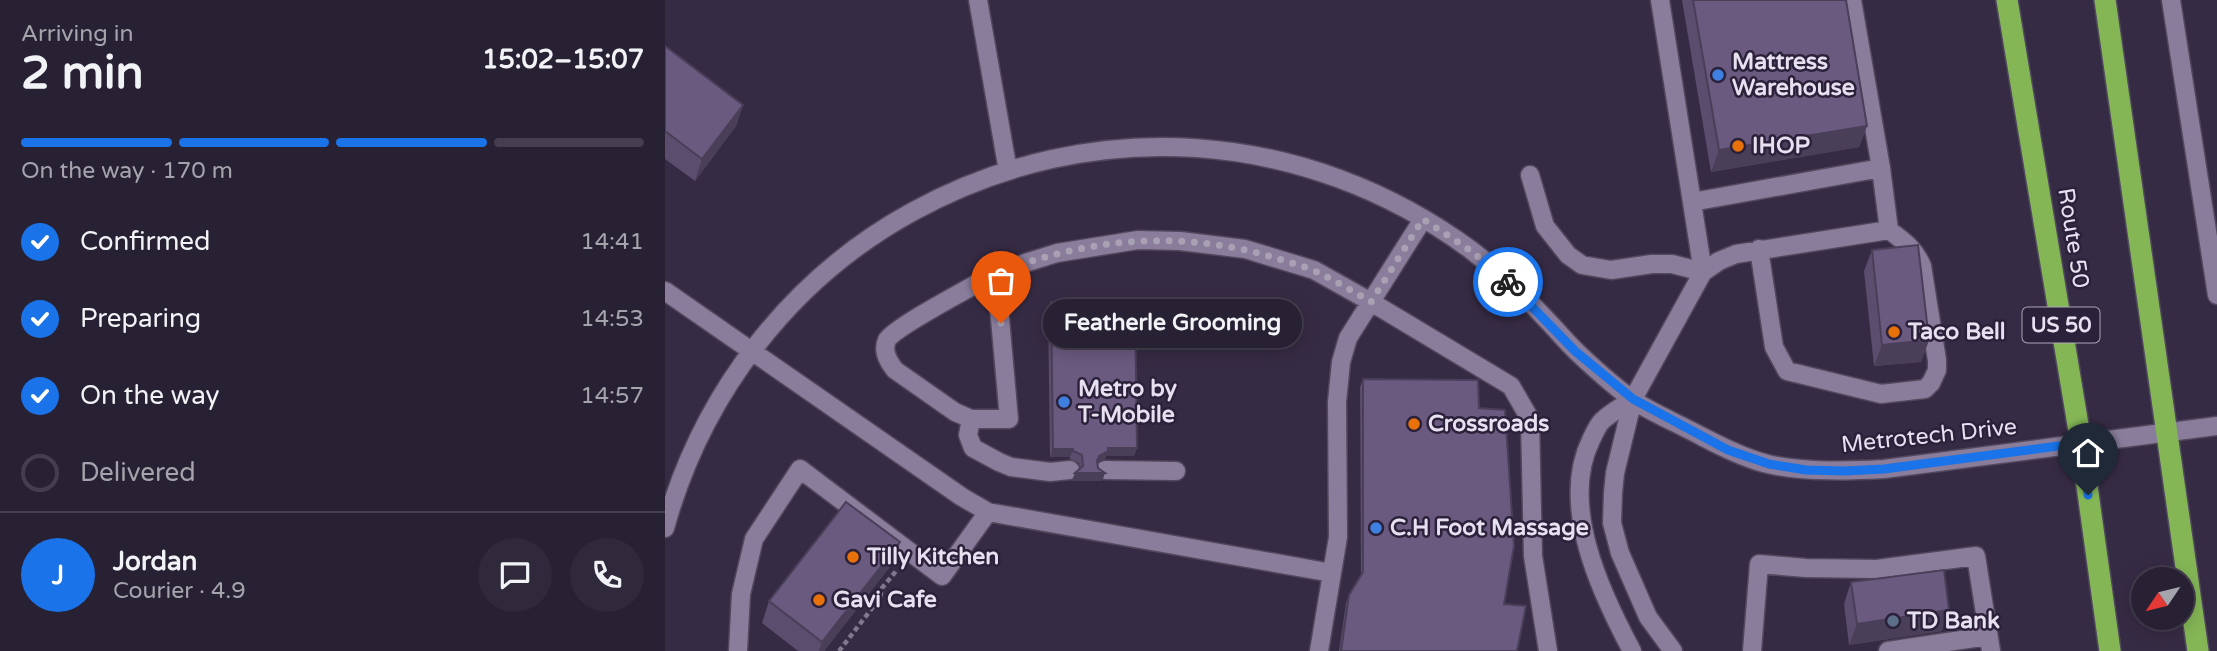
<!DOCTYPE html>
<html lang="en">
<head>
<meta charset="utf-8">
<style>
	:root { --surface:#282033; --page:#30283b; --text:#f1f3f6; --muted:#a5a3ac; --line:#443e4e; --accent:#1a73e8 }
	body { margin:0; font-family:"Varela Round",sans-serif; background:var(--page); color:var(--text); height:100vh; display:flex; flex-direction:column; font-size:26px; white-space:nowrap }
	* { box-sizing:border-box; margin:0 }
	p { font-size:23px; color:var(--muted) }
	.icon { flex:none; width:38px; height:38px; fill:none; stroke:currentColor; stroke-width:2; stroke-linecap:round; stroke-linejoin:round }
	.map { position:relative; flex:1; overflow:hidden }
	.side { display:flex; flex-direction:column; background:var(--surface); width:665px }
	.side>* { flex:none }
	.needle { width:46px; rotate:235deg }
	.tools { position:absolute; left:1466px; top:567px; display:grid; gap:14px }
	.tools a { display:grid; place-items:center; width:63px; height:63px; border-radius:50%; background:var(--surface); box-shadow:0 4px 18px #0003,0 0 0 2px var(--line); font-size:35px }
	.pin { position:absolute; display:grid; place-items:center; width:60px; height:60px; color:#fff; margin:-72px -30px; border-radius:50% 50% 50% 0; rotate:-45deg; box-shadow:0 0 7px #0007 }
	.pin .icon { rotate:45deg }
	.courier { position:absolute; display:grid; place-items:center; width:70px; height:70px; margin:-35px; border:5px solid #1a73e8; border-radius:50%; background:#fff; color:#222; box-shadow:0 2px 9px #0007 }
	.bubble { position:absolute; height:49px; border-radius:24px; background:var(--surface); box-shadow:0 4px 18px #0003,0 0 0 2px var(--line); font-size:23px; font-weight:800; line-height:49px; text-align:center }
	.headline em { font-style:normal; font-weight:800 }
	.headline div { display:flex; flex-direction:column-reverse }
	.headline { display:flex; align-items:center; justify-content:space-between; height:119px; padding:0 21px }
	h1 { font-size:46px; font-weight:800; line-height:52px }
	.bar { display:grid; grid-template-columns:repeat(4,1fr); gap:10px 7px; align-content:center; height:84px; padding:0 21px }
	.bar i { height:9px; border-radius:5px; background:var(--line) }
	.bar .selected { background:var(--accent) }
	.bar p { grid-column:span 4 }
	.line { display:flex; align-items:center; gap:18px; padding:0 21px; border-top:2px solid var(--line) }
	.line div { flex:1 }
	.round { display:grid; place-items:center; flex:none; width:74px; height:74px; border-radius:37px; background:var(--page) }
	ol { padding:0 21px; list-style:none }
	li { display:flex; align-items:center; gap:21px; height:77px }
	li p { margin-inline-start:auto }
	li .icon { padding:7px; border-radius:50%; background:var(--accent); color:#fff; stroke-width:4 }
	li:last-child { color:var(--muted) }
	li i { width:38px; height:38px; border:4px solid var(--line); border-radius:50% }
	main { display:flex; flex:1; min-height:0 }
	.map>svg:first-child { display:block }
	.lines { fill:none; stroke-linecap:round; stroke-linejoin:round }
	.minor-casing { stroke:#51485d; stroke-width:21 }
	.highway-casing { stroke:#51485d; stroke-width:24 }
	.path { stroke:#81788e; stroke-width:4.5; stroke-dasharray:5 3.5; stroke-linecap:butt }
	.minor { stroke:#897d9b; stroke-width:18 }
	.highway { stroke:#84b656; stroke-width:21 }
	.wall { fill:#5b4d6d }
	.shaded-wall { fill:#4a3f59 }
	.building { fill:#6a5a7f; stroke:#4a3f59; stroke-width:2 }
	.done { stroke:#a8a1b4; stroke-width:7; stroke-dasharray:0 12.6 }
	.route { stroke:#1a73e8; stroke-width:9 }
	.shop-dot { fill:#3f7fe0; stroke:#2c213a; stroke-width:2.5 }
	.food-dot { fill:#e8710a; stroke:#2c213a; stroke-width:2.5 }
	.service-dot { fill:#5c6f8a; stroke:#2c213a; stroke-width:2.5 }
	.labels { text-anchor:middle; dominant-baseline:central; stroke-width:5; stroke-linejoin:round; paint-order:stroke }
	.shield { fill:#2c213a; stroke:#aea7b9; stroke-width:2 }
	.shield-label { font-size:21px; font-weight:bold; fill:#e6e0f0 }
	.poi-label { font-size:23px; font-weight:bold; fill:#e6e0f0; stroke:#2c213a; text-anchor:start }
	.street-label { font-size:23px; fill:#e6e0f0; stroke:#2c213a }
</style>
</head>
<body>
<main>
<section class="side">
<div class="headline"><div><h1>2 min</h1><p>Arriving in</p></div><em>15:02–15:07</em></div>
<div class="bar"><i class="selected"></i><i class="selected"></i><i class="selected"></i><i></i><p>On the way · 170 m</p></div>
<ol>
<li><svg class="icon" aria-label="check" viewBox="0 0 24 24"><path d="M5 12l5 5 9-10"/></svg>Confirmed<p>14:41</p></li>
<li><svg class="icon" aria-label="check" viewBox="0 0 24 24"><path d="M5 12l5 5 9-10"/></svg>Preparing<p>14:53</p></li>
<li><svg class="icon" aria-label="check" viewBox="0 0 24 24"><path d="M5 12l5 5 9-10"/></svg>On the way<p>14:57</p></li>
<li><i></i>Delivered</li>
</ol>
<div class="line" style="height:126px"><b class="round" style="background:var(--accent);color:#fff">J</b><div><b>Jordan</b><p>Courier · 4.9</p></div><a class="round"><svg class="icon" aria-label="chat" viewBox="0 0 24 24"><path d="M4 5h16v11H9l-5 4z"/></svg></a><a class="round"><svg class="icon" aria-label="phone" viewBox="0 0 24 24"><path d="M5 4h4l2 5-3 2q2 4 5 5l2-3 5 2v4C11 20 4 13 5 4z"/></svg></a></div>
</section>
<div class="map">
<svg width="1552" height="651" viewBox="0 0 1552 651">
	<rect width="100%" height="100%" fill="#362b44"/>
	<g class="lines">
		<g class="minor-casing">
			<path id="minor" d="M 313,0 L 343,171
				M 995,0 L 1038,272
				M 1506,0 L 1552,295
				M 865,175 L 880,226 L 903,255 L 917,265 L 946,270 L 987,264 L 1007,264 L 1038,272
				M 1027,202 L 1216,168 L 1187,0
				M 1094,249 L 1109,347 L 1122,371 L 1216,394 L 1260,389 L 1266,383 L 1272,370 L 1272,360 L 1257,266 C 1250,249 1239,241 1224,230
				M 331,274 L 344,419 L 306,419 L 290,412 L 230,370 C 223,361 217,351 222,340 C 230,327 303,289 320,279 L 360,263 L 392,253 L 473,240 L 515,241 L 580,249 L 649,270 L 706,302 L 846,386 L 865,419 L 868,556 L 883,651
				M 0,291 L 297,497 L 323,512 L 667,573
				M 306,419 L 303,435 L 308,448 L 334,462 L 346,467 L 385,472 L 405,470
				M 440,470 L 511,471
				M 0,528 C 37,394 125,279 247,212 C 427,113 640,128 806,250 C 832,270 856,292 878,316 C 890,328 901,342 914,354 C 932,371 951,388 971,402 C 992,415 1016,425 1038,437 C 1059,448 1083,460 1107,465 C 1144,472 1182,471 1219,469 L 1552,426
				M 73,651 L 76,594 L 89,539 L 135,469 L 277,576 L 323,512
				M 654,651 L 673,537 L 672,402 L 676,362 L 683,338 L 758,219
				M 967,651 C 936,593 894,505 926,440 C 929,434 932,426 937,421 C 945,413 958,406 968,399
				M 1008,651 L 983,617 L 955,553 L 947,523 L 948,493 L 950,473 L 968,399 L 1038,272 L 1054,261 L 1071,254 L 1224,230 L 1216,168
				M 1087,651 L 1094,564 L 1141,568 L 1212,569 L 1311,556 L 1326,651
				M 1223,651 L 1323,636"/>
		</g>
		<g class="highway-casing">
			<path id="highway" d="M 1342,0 L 1416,443 L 1445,651
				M 1440,0 L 1533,651"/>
		</g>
		<path class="path" d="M 174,651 L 215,598 L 217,588 L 232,570"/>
		<use href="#minor" class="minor"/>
		<use href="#highway" class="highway"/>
	</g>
	<path class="wall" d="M 1017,0 L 1181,0 L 1202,126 L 1194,147 L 1046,172 Z
		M 0,46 L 78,105 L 71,126 L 30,181 L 0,159 Z
		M 1207,250 L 1264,340 L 1256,362 L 1209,366 L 1199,271 Z
		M 386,302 L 472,448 L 469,456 L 441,456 L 440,459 L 432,463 L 433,468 L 440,473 L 437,481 L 407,481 L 410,473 L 415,469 L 414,463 L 405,459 L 405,457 L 385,457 L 383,310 Z
		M 698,379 L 814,408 L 839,604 L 852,651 L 674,651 L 681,603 L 684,595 L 696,577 L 695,387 Z
		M 235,542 L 227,564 L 159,651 L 133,651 L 97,623 L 104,601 Z
		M 1186,582 L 1277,631 L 1184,645 L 1179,604 Z"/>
	<path class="shaded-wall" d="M 78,105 L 71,126 L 30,181 L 37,159 Z
		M 1202,126 L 1194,147 L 1046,172 L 1054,150 Z
		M 1264,340 L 1256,362 L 1209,366 L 1217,345 Z
		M 443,448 L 472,448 L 469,456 L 441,456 L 440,459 L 431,464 L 434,456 Z
		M 388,449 L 408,449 L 405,457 L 385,457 Z
		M 410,473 L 440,473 L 437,481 L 407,481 Z
		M 235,542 L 227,564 L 159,651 L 154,651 L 157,642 Z
		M 1284,610 L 1277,631 L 1184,645 L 1192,624 Z"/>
	<path class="building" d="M 1028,0 L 1181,0 L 1202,126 L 1054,150 Z
		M 0,46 L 78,105 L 37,159 L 0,131 Z
		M 1253,245 L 1264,340 L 1217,345 L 1207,250 Z
		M 470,301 L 472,448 L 443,448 L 443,451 L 434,456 L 432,461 L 433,468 L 440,473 L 410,473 L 418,466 L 417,455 L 408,451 L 408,449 L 388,449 L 386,302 Z
		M 698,379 L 813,380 L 814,408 L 840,410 L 849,546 L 839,604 L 861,606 L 852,651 L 676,651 L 684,595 L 698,572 Z
		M 181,502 L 235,542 L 157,642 L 104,601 Z
		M 1279,570 L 1284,610 L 1192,624 L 1186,582 Z"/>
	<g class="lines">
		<path class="done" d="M 336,323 L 331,274 C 423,237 518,229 614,259 C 626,263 638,266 650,271 C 669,280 687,291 706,302 L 758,219 L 806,251 L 843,282"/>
		<path class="route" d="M 843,282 L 910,351 L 968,399 L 1063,450 L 1104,464 L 1141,470 L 1180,471 L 1219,469 L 1416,443 L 1423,495"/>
	</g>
	<g class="shop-dot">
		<circle cx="1053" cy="75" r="7"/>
		<circle cx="399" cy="402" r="7"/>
		<circle cx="711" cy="528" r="7"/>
	</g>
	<g class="food-dot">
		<circle cx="1073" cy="146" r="7"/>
		<circle cx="1229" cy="332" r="7"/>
		<circle cx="749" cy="424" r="7"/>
		<circle cx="188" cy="557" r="7"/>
		<circle cx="154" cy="600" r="7"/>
	</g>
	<circle class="service-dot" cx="1228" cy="621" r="7"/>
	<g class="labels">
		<rect class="shield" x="1357.5" y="307.5" width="77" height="35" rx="5"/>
		<g class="shield-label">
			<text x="1396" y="325">US 50</text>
		</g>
		<g class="poi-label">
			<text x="1067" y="62">Mattress<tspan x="1067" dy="26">Warehouse</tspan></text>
			<text x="1087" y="146">IHOP</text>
			<text x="1243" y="332">Taco Bell</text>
			<text x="413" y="389">Metro by<tspan x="413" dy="26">T-Mobile</tspan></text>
			<text x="763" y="424">Crossroads</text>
			<text x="725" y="528">C.H Foot Massage</text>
			<text x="202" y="557">Tilly Kitchen</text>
			<text x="168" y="600">Gavi Cafe</text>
			<text x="1242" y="621">TD Bank</text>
		</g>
		<g class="street-label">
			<text transform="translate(1408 238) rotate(81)">Route 50</text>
			<text transform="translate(1264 436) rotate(-6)">Metrotech Drive</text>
		</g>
	</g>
</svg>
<div class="tools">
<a><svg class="needle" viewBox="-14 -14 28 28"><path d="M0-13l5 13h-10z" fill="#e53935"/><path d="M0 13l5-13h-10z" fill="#a5a3ac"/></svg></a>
</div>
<div class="pin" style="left:336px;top:323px;background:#ea580c"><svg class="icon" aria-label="bag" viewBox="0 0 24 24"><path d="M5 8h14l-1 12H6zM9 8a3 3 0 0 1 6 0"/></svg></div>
<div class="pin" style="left:1423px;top:495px;background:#1f2937"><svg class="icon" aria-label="home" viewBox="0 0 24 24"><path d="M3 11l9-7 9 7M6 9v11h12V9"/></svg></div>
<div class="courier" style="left:843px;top:282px"><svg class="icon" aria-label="bike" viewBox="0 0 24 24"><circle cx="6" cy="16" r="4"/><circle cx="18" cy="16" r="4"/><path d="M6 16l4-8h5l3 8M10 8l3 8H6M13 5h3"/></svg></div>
<div class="bubble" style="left:378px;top:299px;width:259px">Featherle Grooming</div>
</div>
</main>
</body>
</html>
